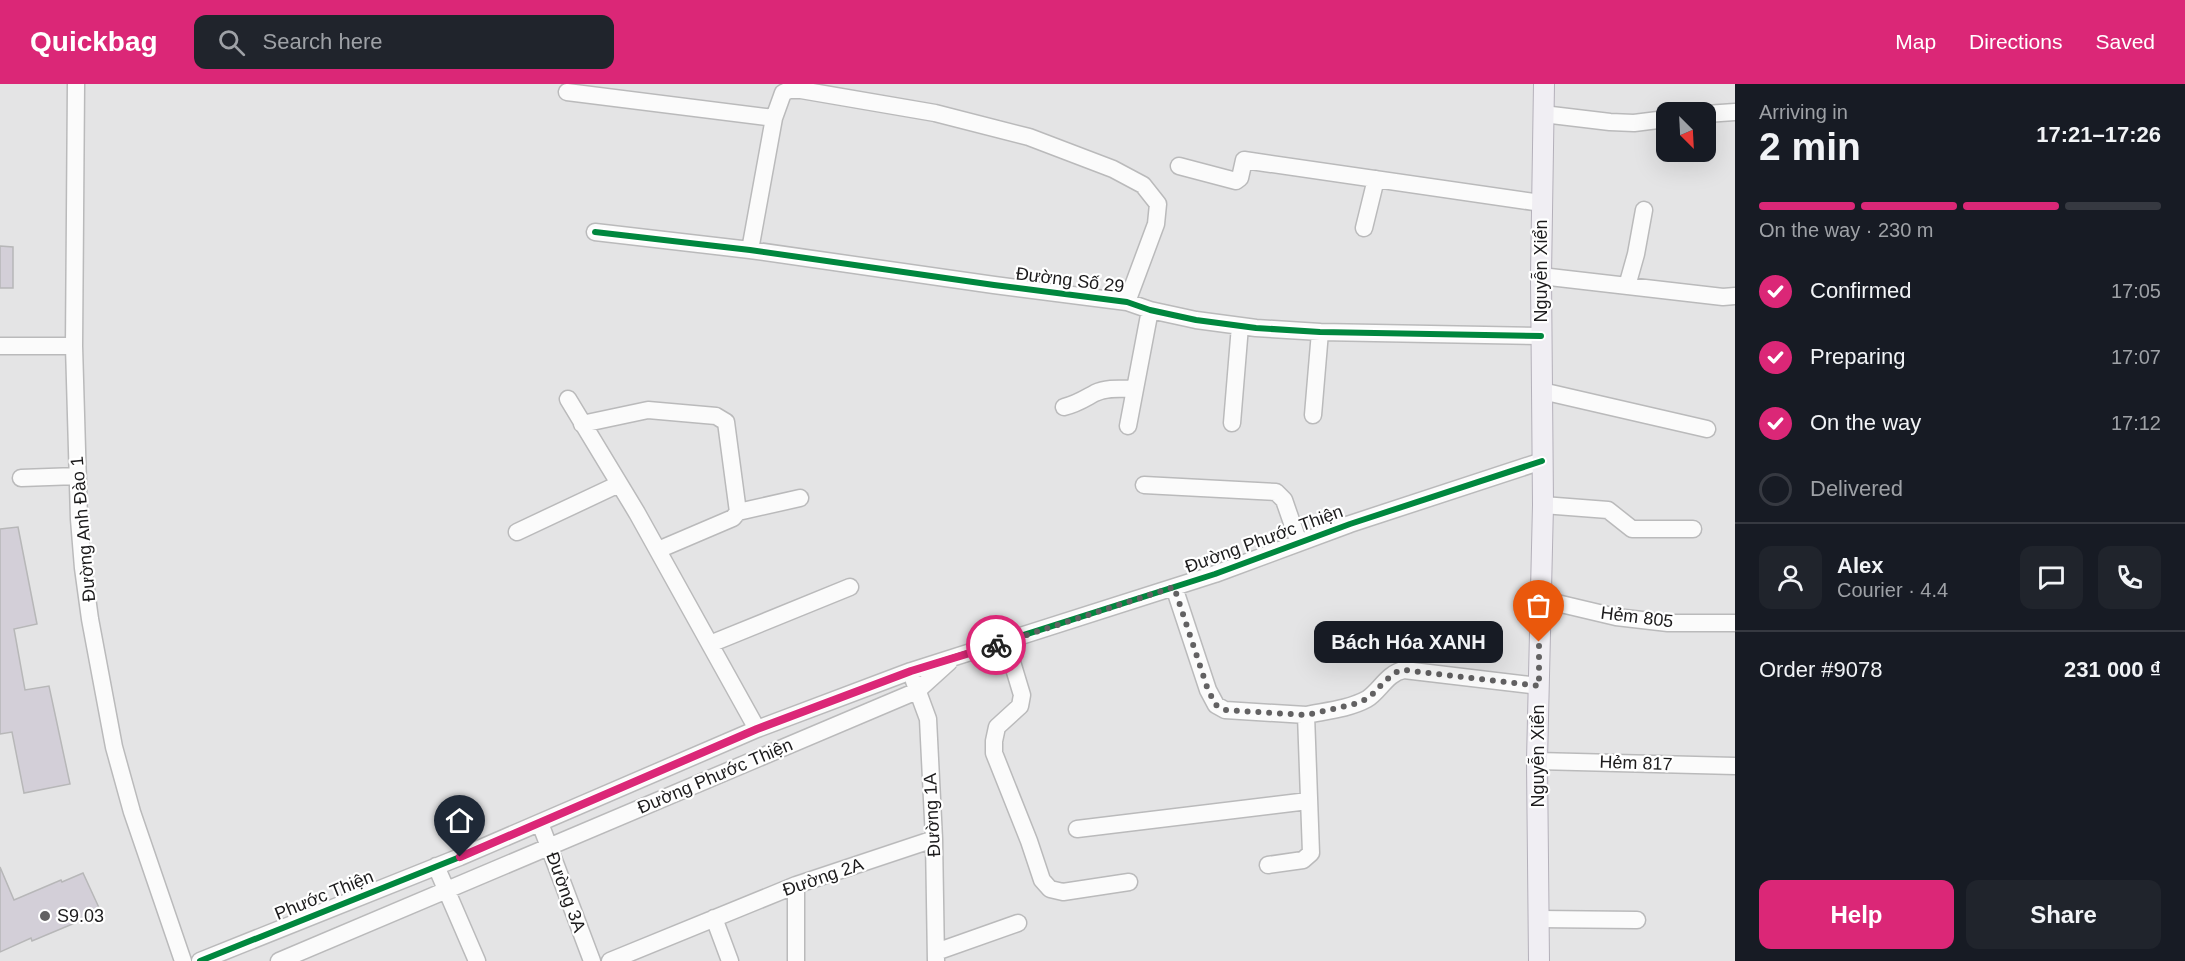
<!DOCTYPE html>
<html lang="en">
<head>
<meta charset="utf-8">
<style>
	:root { --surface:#171b24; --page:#20242c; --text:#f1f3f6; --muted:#9ea1a6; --line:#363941; --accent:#db2777 }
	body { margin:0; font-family:Arial,sans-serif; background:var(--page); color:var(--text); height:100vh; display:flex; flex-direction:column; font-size:22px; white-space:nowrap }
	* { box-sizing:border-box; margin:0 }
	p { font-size:20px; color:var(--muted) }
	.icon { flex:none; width:33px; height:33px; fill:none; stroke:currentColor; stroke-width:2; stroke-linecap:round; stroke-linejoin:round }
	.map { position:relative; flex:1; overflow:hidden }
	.side { display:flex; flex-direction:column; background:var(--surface); width:450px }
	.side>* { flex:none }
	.needle { width:39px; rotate:156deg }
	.buttons { position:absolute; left:1656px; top:18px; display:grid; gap:12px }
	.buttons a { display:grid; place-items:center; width:60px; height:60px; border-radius:12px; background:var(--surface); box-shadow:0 6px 24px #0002; font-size:30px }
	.pin { position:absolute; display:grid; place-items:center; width:51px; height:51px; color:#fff; margin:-62px -26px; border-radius:50% 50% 50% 0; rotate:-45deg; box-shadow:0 0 6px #0007 }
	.pin .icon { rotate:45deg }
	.courier { position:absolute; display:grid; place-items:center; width:60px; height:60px; margin:-30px; border:4px solid #db2777; border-radius:50%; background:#fff; color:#222; box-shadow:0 2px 8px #0007 }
	.bubble { position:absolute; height:42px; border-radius:12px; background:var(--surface); box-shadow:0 6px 24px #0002; font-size:20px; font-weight:600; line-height:42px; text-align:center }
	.headline em { font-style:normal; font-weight:600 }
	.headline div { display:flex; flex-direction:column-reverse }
	.headline { display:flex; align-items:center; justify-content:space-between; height:102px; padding:0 24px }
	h1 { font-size:39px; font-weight:600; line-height:45px }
	.bar { display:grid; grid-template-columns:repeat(4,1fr); gap:9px 6px; align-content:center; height:72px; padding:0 24px }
	.bar i { height:8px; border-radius:4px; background:var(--line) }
	.bar .active { background:var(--accent) }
	.bar p { grid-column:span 4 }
	.line { display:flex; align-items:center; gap:15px; padding:0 24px; border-top:2px solid var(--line) }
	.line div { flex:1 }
	.round { display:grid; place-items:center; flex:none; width:63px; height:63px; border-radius:12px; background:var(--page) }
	ol { padding:0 24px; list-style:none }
	li { display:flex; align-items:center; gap:18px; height:66px }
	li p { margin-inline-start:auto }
	li .icon { padding:6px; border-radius:50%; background:var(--accent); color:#fff; stroke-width:4 }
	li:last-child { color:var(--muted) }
	li i { width:33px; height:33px; border:3px solid var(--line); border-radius:50% }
	.cta { display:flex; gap:12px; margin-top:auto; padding:12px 24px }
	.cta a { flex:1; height:69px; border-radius:12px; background:var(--accent); color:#fff; font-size:24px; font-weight:600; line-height:69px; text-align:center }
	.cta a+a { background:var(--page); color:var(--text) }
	header { display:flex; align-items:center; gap:36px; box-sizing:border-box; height:84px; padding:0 30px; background:var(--accent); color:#fff }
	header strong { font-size:28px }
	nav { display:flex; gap:33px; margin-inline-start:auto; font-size:21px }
	.search { width:420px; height:54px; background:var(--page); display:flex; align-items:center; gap:15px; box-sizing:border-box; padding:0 21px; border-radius:12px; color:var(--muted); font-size:22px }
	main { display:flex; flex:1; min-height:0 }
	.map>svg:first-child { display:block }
	.building { fill:#d3cfd8; stroke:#b7b7b8; stroke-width:1.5 }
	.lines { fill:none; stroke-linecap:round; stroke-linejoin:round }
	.minor-casing { stroke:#bababb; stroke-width:19 }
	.major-casing { stroke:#b4b0ba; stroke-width:22 }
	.minor { stroke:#fbfbfb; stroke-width:16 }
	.major { stroke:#f0eef3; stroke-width:20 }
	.cycleway-casing { stroke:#fff; stroke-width:10 }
	.cycleway { stroke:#00873e; stroke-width:6 }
	.done { stroke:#626162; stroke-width:6; stroke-dasharray:0 10.8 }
	.route { stroke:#db2777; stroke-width:8 }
	.poi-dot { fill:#626162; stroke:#fff; stroke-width:2 }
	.labels { text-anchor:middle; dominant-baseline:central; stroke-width:4.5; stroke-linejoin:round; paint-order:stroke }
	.street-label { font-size:18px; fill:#1c1b1c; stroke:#fff }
	.poi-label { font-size:18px; fill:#1c1b1c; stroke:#fff; text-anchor:start }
</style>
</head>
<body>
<header>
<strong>Quickbag</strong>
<div class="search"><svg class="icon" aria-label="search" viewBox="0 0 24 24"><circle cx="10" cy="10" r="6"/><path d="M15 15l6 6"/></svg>Search here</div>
<nav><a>Map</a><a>Directions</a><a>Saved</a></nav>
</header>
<main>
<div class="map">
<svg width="1735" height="877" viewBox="0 0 1735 877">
	<rect width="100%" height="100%" fill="#e4e4e5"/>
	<path class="building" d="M 0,162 L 13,163 L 13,204 L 0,204 Z
		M 18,443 L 37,540 L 14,545 L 25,606 L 49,602 L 70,700 L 24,709 L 12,648 L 0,650 L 0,445 Z
		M 0,783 L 14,816 L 61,796 L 62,798 L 83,789 L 101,828 L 32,857 L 31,854 L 0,868 Z"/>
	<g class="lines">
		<g class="minor-casing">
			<path id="minor" d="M 76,0 L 74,262 L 79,435 L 83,484 L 90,535 L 114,663 L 132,728 L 183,877
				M 567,8 L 774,34
				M 1543,30 L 1610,38 L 1634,39 L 1666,35
				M 1706,30 L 1735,28
				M 1179,82 L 1236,97 L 1240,94 L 1244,76 L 1541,119
				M 1364,144 L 1376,95
				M 595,148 L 750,166 L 994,201 L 1127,218 L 1150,226 L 1196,236 L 1256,244 L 1320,248 L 1541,252
				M 750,166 L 774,34 L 783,9 L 789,6 L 801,6 L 935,29 L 1029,53 L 1113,85 L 1143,101 L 1158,120 L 1156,140 L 1127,218
				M 1541,192 L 1723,213 L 1735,212
				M 1627,202 L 1636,170 L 1644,126
				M 0,262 L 74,262
				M 1542,307 L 1707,345
				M 568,315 L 637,429 L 757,645
				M 1064,323 C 1077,320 1084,315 1095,309 C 1107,303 1122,305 1135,305
				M 1313,331 L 1320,248
				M 1232,339 L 1240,242
				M 582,340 L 648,326 L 716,332 L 726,338 L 738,428 L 733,434 L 658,466
				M 1128,342 L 1150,226
				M 21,394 L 77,392
				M 1144,401 L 1276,408 L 1284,416 L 1299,459
				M 1543,421 L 1608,426 L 1632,445 L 1693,445
				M 738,428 L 800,414
				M 517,448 L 619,400
				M 1174,503 L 1208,606 L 1216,621 L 1225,626 L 1306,631 L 1311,769 L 1303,776 L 1268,781
				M 1540,515 L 1616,533 L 1668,539 L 1735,539
				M 1006,558 L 1022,611 L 1020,622 L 997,643 L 994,657 L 994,669 L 1029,757 L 1042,796 L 1050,805 L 1063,808 L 1129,798
				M 710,560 L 850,503
				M 914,597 L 928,635 L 934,755 L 936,877
				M 1306,631 C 1325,627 1349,625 1367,615 C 1380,607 1387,589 1404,586 L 1539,602
				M 1537,677 L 1735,682
				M 540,739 L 592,877
				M 1077,745 L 1308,717
				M 436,782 L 477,877
				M 796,801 L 796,877
				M 714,834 L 730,877
				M 1539,835 L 1637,836
				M 936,868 L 1018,839
				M 200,877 L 460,773 L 757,645 L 911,587 L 1215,490 L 1350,440 L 1542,377
				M 279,877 L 917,607 L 949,578
				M 610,877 L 796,801 L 934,755"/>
		</g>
		<g class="major-casing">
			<path id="major" d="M 1539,877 L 1537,677 L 1543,421 L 1541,192 L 1544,0"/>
		</g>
		<use href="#minor" class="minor"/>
		<use href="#major" class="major"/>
		<g class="cycleway-casing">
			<path id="cycleway" d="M 595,148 L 750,166 L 994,201 L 1127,218 L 1150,226 L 1196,236 L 1256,244 L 1320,248 L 1541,252
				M 200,877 L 460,773 L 757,645 L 911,587 L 1215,490 L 1350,440 L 1542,377"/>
		</g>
		<use href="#cycleway" class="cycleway"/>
	</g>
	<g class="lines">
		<path class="done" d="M 996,561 L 1174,503 L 1208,606 L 1216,621 L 1225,626 L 1306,631 L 1320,628 L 1354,620 L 1369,614 L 1385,597 L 1398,587 L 1404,586 L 1539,602 L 1539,558"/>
		<path class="route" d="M 460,773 L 757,645 L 911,587 L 996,561"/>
	</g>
	<circle class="poi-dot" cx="45" cy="832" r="6"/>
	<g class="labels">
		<g class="street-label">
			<text transform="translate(1541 187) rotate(-90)">Nguyễn Xiển</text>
			<text transform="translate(1070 196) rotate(7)">Đường Số 29</text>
			<text transform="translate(83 445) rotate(-95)">Đường Anh Đào 1</text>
			<text transform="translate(1264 455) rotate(-20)">Đường Phước Thiện</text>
			<text transform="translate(1637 533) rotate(7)">Hẻm 805</text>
			<text transform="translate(1538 672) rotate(-90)">Nguyễn Xiển</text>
			<text transform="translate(1636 679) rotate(2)">Hẻm 817</text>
			<text transform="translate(715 692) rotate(-23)">Đường Phước Thiện</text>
			<text transform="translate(932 731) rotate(-93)">Đường 1A</text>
			<text transform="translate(823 793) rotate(-19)">Đường 2A</text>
			<text transform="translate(566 808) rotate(70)">Đường 3A</text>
			<text transform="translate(324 811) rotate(-22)">Phước Thiện</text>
		</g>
		<g class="poi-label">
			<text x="57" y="832">S9.03</text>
		</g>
	</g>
</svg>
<div class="buttons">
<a><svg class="needle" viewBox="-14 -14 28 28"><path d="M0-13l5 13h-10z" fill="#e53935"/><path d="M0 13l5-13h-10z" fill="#9ea1a6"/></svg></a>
</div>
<div class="pin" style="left:1539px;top:558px;background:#ea580c"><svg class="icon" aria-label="bag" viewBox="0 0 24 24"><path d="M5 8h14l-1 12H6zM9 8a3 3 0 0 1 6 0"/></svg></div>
<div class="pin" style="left:460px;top:773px;background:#1f2937"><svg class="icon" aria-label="home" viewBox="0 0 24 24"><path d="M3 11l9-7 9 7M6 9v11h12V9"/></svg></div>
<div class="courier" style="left:996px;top:561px"><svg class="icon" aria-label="bike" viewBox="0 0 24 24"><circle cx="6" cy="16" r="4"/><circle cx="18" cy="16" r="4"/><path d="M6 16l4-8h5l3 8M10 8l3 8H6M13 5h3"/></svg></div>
<div class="bubble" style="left:1314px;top:537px;width:189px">Bách Hóa XANH</div>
</div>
<section class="side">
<div class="headline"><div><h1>2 min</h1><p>Arriving in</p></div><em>17:21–17:26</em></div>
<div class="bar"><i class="active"></i><i class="active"></i><i class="active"></i><i></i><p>On the way · 230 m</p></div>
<ol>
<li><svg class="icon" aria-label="check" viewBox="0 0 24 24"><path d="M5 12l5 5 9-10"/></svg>Confirmed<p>17:05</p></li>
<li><svg class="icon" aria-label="check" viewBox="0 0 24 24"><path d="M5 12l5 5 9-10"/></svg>Preparing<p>17:07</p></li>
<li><svg class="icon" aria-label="check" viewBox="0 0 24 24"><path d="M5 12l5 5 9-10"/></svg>On the way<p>17:12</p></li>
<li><i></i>Delivered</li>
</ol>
<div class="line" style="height:108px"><a class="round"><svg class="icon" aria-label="person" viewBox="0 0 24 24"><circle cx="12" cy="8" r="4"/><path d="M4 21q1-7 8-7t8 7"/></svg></a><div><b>Alex</b><p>Courier · 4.4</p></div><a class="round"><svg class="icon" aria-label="chat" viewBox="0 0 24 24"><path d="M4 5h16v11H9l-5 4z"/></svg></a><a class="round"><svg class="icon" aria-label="phone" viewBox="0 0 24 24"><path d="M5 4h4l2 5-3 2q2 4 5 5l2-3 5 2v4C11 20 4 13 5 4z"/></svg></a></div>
<div class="line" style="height:78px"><div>Order #9078</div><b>231 000 ₫</b></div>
<div class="cta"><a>Help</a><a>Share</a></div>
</section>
</main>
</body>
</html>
